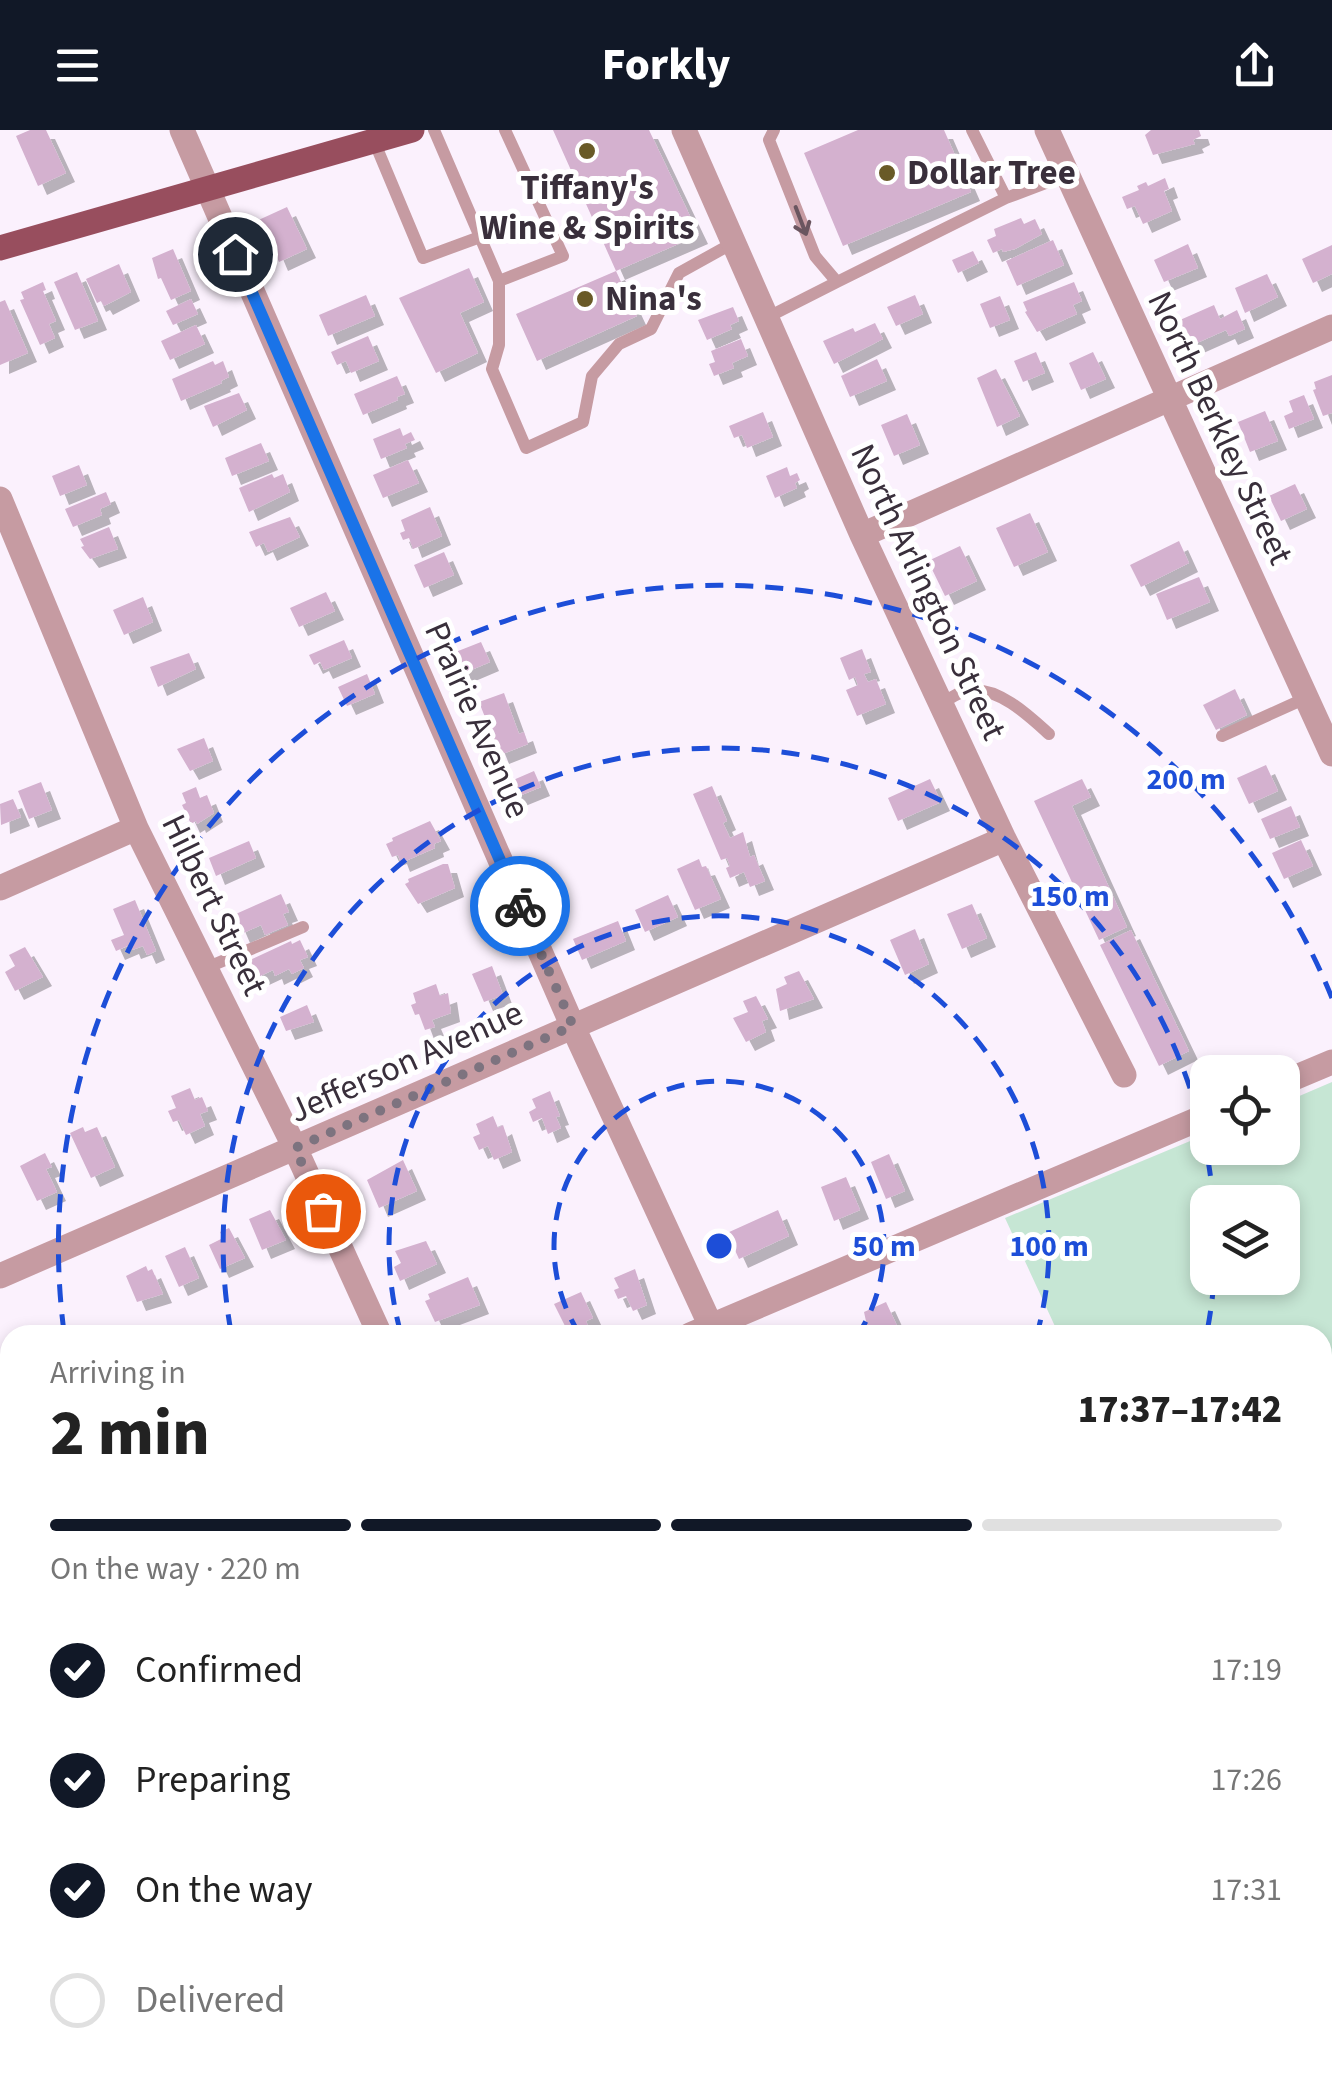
<!DOCTYPE html>
<html lang="en">
<head>
<meta charset="utf-8">
<style>
	:root { --surface:#fff; --page:#f6f6f6; --text:#222; --muted:#767676; --line:#e0e0e0; --accent:#111827 }
	body { margin:0; font-family:"Source Sans 3",sans-serif; background:var(--page); color:var(--text); height:100vh; display:flex; flex-direction:column; font-size:38px; white-space:nowrap }
	* { box-sizing:border-box; margin:0 }
	p { font-size:32px; color:var(--muted) }
	.icon { flex:none; width:55px; height:55px; fill:none; stroke:currentColor; stroke-width:2; stroke-linecap:round; stroke-linejoin:round }
	.map { position:relative; flex:1; overflow:hidden }
	.drawer { position:absolute; left:0px; top:1195px; width:1332px; height:752px; display:flex; flex-direction:column; background:var(--surface); border-radius:30px 30px 0 0; box-shadow:0 5px 15px #0003 }
	.drawer>* { flex:none }
	.controls { position:absolute; left:1190px; top:925px; display:grid; gap:20px }
	.controls a { display:grid; place-items:center; width:110px; height:110px; border-radius:20px; background:var(--surface); box-shadow:0 5px 15px #0003; font-size:50px }
	.pin { position:absolute; display:grid; place-items:center; width:85px; height:85px; color:#fff; margin:-42px; border:5px solid #fff; border-radius:50%; box-shadow:0 2px 10px #0007 }
	.courier { position:absolute; display:grid; place-items:center; width:100px; height:100px; margin:-50px; border:8px solid #1a73e8; border-radius:50%; background:#fff; color:#222; box-shadow:0 2px 12px #0007 }
	.headline em { font-style:normal; font-weight:800 }
	.headline div { display:flex; flex-direction:column-reverse }
	.headline { display:flex; align-items:center; justify-content:space-between; height:170px; padding:0 50px }
	h1 { font-size:65px; font-weight:800; line-height:75px }
	.bar { display:grid; grid-template-columns:repeat(4,1fr); gap:15px 10px; align-content:center; height:120px; padding:0 50px }
	.bar i { height:12px; border-radius:8px; background:var(--line) }
	.bar .current { background:var(--accent) }
	.bar p { grid-column:span 4 }
	ol { padding:0 50px; list-style:none }
	li { display:flex; align-items:center; gap:30px; height:110px }
	li p { margin-inline-start:auto }
	li .icon { padding:10px; border-radius:50%; background:var(--accent); color:#fff; stroke-width:4 }
	li:last-child { color:var(--muted) }
	li i { width:55px; height:55px; border:5px solid var(--line); border-radius:50% }
	header { display:flex; justify-content:space-between; align-items:center; height:130px; padding:0 50px; background:var(--accent); color:#fff; font-size:45px; font-weight:800 }
	.map>svg:first-child { display:block }
	.green { fill:#c6e6d4; fill-rule:evenodd }
	.building { fill:#d4b1cf; filter:url(#shadow) }
	.lines { fill:none; stroke-linecap:round; stroke-linejoin:round }
	.path { stroke:#978d99; stroke-width:4; stroke-dasharray:8 5; stroke-linecap:butt }
	.lane { stroke:#c69ba2; stroke-width:12 }
	.street { stroke:#c69ba2; stroke-width:25 }
	.primary { stroke:#984e5e; stroke-width:25 }
	.oneway { stroke:#6a555f }
	.done { stroke:#7d737f; stroke-width:10; stroke-dasharray:0 18 }
	.route { stroke:#1a73e8; stroke-width:12 }
	.ring { fill:none; stroke:#1d4ed8; stroke-width:5; stroke-dasharray:18 12 }
	.poi-dot { fill:#695a27; stroke:#fff; stroke-width:4 }
	.labels { text-anchor:middle; dominant-baseline:central; stroke-width:10; stroke-linejoin:round; paint-order:stroke }
	.poi-label { font-size:35px; font-weight:bold; fill:#392f3b; stroke:#fff; text-anchor:start }
	.street-label { font-size:35px; fill:#392f3b; stroke:#fff }
	.centre { fill:#1d4ed8; stroke:#fff; stroke-width:5 }
	.ring-label { font-size:30px; text-anchor:middle; font-weight:bold; fill:#1d4ed8; stroke:#fff; stroke-width:10; stroke-linejoin:round; paint-order:stroke }
</style>
</head>
<body>
<header><svg class="icon" aria-label="menu" viewBox="0 0 24 24"><path d="M4 6h16M4 12h16M4 18h16"/></svg>Forkly<svg class="icon" aria-label="share" viewBox="0 0 24 24"><path d="M12 15V3M7 8l5-5 5 5M5 13v7h14v-7"/></svg></header>
<div class="map">
<svg width="1332" height="1946" viewBox="0 0 1332 1946">
	<defs>
		<filter id="shadow"><feDropShadow dx="9" dy="9" stdDeviation="0" flood-color="#0004"/></filter>
	</defs>
	<rect width="100%" height="100%" fill="#fbf1fd"/>
	<path class="green" d="M 1332,952 L 1332,1827 L 1323,1831 L 1322,1205 L 1059,1205 L 1005,1088 L 1207,1004 L 1208,1018 L 1282,1018 L 1283,973 ZM 1208,1072 L 1282,1072 L 1282,1148 L 1208,1148 Z"/>
	<path class="building" d="M 30,0 L 46,0 L 66,43 L 38,56 L 16,6 Z
		M 553,0 L 649,0 L 699,105 L 616,141 Z
		M 858,0 L 944,0 L 971,62 L 843,116 L 804,23 Z
		M 1151,0 L 1199,0 L 1201,6 L 1193,10 L 1195,14 L 1153,25 L 1145,5 Z
		M 1165,48 L 1169,59 L 1164,61 L 1172,81 L 1143,94 L 1135,76 L 1127,79 L 1122,67 L 1139,60 L 1137,56 L 1146,52 L 1148,56 Z
		M 287,77 L 307,119 L 279,132 L 271,113 L 262,117 L 252,93 Z
		M 1021,88 L 1024,94 L 1035,89 L 1042,104 L 1015,119 L 1003,122 L 1002,119 L 993,123 L 987,110 L 996,106 L 994,99 Z
		M 1053,110 L 1064,135 L 1017,156 L 1006,131 Z
		M 1188,114 L 1198,138 L 1164,152 L 1154,130 Z
		M 1332,115 L 1332,144 L 1313,153 L 1302,129 Z
		M 173,119 L 191,161 L 171,170 L 161,148 L 158,149 L 152,128 Z
		M 973,121 L 979,133 L 958,143 L 952,130 Z
		M 119,134 L 131,162 L 104,176 L 101,171 L 97,173 L 86,149 Z
		M 469,138 L 484,172 L 460,183 L 478,223 L 436,243 L 399,168 Z
		M 616,141 L 637,186 L 537,231 L 516,184 Z
		M 77,142 L 98,191 L 75,200 L 54,152 Z
		M 1267,144 L 1278,167 L 1245,183 L 1235,158 Z
		M 43,152 L 46,160 L 43,161 L 56,191 L 49,194 L 55,208 L 40,215 L 20,170 L 24,169 L 21,162 Z
		M 1074,152 L 1082,171 L 1073,175 L 1077,184 L 1037,202 L 1025,182 L 1027,181 L 1023,172 Z
		M 366,165 L 375,186 L 328,206 L 319,185 Z
		M 915,165 L 923,184 L 896,196 L 887,177 Z
		M 1000,166 L 1010,190 L 990,198 L 980,174 Z
		M 191,169 L 198,184 L 173,195 L 166,181 Z
		M 5,170 L 28,223 L 0,235 L 0,172 Z
		M 1214,175 L 1220,189 L 1237,180 L 1245,199 L 1229,206 L 1226,200 L 1190,216 L 1180,190 Z
		M 733,177 L 739,191 L 730,195 L 732,199 L 707,210 L 698,190 Z
		M 875,193 L 883,209 L 834,234 L 823,211 L 853,198 L 855,202 Z
		M 196,195 L 205,214 L 170,230 L 161,211 Z
		M 368,206 L 379,231 L 351,243 L 346,231 L 337,235 L 331,222 Z
		M 741,209 L 748,226 L 732,233 L 734,238 L 714,246 L 709,234 L 715,232 L 711,221 Z
		M 1036,222 L 1045,243 L 1023,252 L 1014,231 Z
		M 1093,222 L 1106,249 L 1081,260 L 1069,233 Z
		M 877,229 L 887,251 L 850,267 L 841,246 Z
		M 213,231 L 215,235 L 223,231 L 229,247 L 221,251 L 222,253 L 181,271 L 172,249 Z
		M 996,239 L 1020,286 L 997,297 L 977,248 Z
		M 1332,245 L 1332,283 L 1323,286 L 1313,260 L 1316,259 L 1314,252 Z
		M 397,246 L 405,264 L 397,267 L 398,270 L 363,285 L 354,264 Z
		M 239,263 L 247,280 L 213,297 L 204,276 Z
		M 1304,265 L 1314,289 L 1289,299 L 1284,286 L 1293,282 L 1289,271 Z
		M 1265,281 L 1278,311 L 1250,322 L 1238,292 Z
		M 763,282 L 773,307 L 747,318 L 742,305 L 734,308 L 729,296 Z
		M 907,284 L 920,315 L 894,326 L 881,295 Z
		M 400,298 L 403,306 L 411,302 L 415,310 L 405,314 L 407,318 L 381,329 L 373,309 Z
		M 261,313 L 269,331 L 232,346 L 225,328 Z
		M 408,330 L 419,353 L 383,368 L 373,345 Z
		M 79,335 L 87,355 L 60,366 L 52,346 Z
		M 787,337 L 790,346 L 797,343 L 800,350 L 795,353 L 797,358 L 775,368 L 766,346 Z
		M 272,344 L 274,348 L 283,344 L 290,362 L 249,382 L 239,358 Z
		M 1295,354 L 1307,379 L 1281,391 L 1269,366 Z
		M 106,362 L 111,374 L 100,379 L 102,385 L 73,397 L 65,379 Z
		M 430,377 L 442,406 L 413,419 L 409,408 L 403,410 L 400,403 L 405,401 L 401,390 Z
		M 1030,383 L 1048,422 L 1014,437 L 996,398 Z
		M 290,387 L 300,407 L 268,422 L 264,413 L 256,417 L 249,402 Z
		M 109,397 L 118,419 L 90,429 L 81,417 L 84,416 L 80,409 Z
		M 1179,411 L 1189,433 L 1141,457 L 1130,435 Z
		M 960,416 L 977,451 L 945,466 L 928,431 Z
		M 444,422 L 454,445 L 424,458 L 414,435 Z
		M 1199,447 L 1210,472 L 1167,490 L 1156,464 Z
		M 326,462 L 335,481 L 299,497 L 290,478 Z
		M 143,467 L 153,492 L 124,505 L 113,480 Z
		M 344,510 L 352,528 L 324,540 L 320,532 L 314,535 L 309,525 Z
		M 481,512 L 490,532 L 457,546 L 448,525 Z
		M 862,519 L 871,542 L 864,544 L 868,552 L 876,549 L 886,574 L 857,586 L 846,560 L 858,555 L 855,547 L 849,550 L 840,528 Z
		M 189,523 L 196,539 L 158,557 L 150,537 Z
		M 367,544 L 375,564 L 347,576 L 338,557 Z
		M 1235,559 L 1247,585 L 1216,600 L 1203,575 Z
		M 504,563 L 519,604 L 524,602 L 528,614 L 500,625 L 479,572 Z
		M 204,608 L 213,631 L 190,641 L 177,619 Z
		M 1266,635 L 1278,661 L 1249,674 L 1237,648 Z
		M 534,641 L 541,657 L 514,668 L 504,654 Z
		M 930,649 L 941,672 L 898,691 L 888,668 Z
		M 1082,649 L 1091,667 L 1072,676 L 1127,797 L 1099,810 L 1034,671 Z
		M 41,652 L 52,680 L 29,689 L 18,661 Z
		M 712,656 L 727,691 L 723,693 L 730,708 L 743,702 L 750,727 L 754,725 L 765,751 L 750,757 L 744,742 L 730,748 L 726,738 L 730,736 L 727,728 L 721,730 L 693,664 Z
		M 196,657 L 200,668 L 207,665 L 214,683 L 197,694 L 196,691 L 191,694 L 182,675 L 186,673 L 182,663 Z
		M 13,669 L 21,687 L 1,695 L 0,674 Z
		M 1291,676 L 1300,697 L 1270,709 L 1261,689 Z
		M 430,691 L 441,711 L 434,714 L 435,718 L 401,733 L 398,725 L 392,727 L 386,714 L 393,711 L 392,708 Z
		M 1301,710 L 1313,736 L 1284,749 L 1272,723 Z
		M 249,711 L 256,728 L 216,746 L 209,728 Z
		M 699,729 L 702,737 L 706,736 L 721,769 L 695,780 L 677,739 Z
		M 443,734 L 448,734 L 455,758 L 418,774 L 405,754 L 409,752 L 408,749 Z
		M 281,764 L 289,782 L 283,784 L 288,795 L 265,805 L 261,795 L 241,804 L 235,790 L 231,792 L 229,787 Z
		M 668,765 L 678,787 L 645,802 L 635,780 Z
		M 135,770 L 156,821 L 147,825 L 143,816 L 132,820 L 130,815 L 116,821 L 111,810 L 124,805 L 113,779 Z
		M 972,774 L 987,808 L 962,819 L 947,784 Z
		M 618,791 L 626,811 L 582,830 L 573,809 Z
		M 915,799 L 929,834 L 905,845 L 890,810 Z
		M 1131,800 L 1189,921 L 1159,936 L 1100,815 Z
		M 300,810 L 308,827 L 300,830 L 304,838 L 292,844 L 289,839 L 275,846 L 273,840 L 258,847 L 250,830 L 291,811 L 292,814 Z
		M 25,817 L 43,847 L 15,861 L 5,842 L 15,836 L 9,825 Z
		M 492,836 L 503,865 L 484,872 L 472,844 Z
		M 799,841 L 814,869 L 780,881 L 776,859 L 787,854 L 784,847 Z
		M 436,854 L 440,866 L 448,863 L 451,883 L 432,890 L 435,897 L 425,900 L 419,884 L 415,885 L 411,875 L 416,873 L 413,863 Z
		M 756,866 L 768,889 L 762,891 L 766,902 L 746,912 L 733,888 L 748,882 L 743,871 Z
		M 307,875 L 314,892 L 286,901 L 280,887 Z
		M 190,958 L 195,970 L 202,967 L 208,981 L 200,984 L 205,996 L 186,1005 L 179,990 L 173,992 L 168,981 L 176,978 L 171,966 Z
		M 550,961 L 560,986 L 556,987 L 561,998 L 548,1004 L 542,988 L 533,992 L 529,982 L 536,978 L 532,969 Z
		M 493,986 L 498,998 L 503,995 L 512,1022 L 494,1030 L 488,1016 L 479,1020 L 473,1007 L 480,1004 L 476,994 Z
		M 83,997 L 85,1002 L 97,997 L 115,1037 L 91,1048 L 70,1003 Z
		M 45,1023 L 52,1037 L 46,1039 L 57,1062 L 37,1071 L 20,1036 Z
		M 889,1024 L 905,1061 L 886,1069 L 871,1032 Z
		M 403,1030 L 417,1061 L 379,1078 L 367,1050 Z
		M 846,1047 L 860,1080 L 834,1091 L 821,1057 Z
		M 270,1080 L 286,1110 L 262,1120 L 249,1089 Z
		M 778,1080 L 789,1106 L 739,1129 L 727,1103 Z
		M 229,1098 L 245,1128 L 220,1139 L 209,1115 L 223,1108 L 220,1102 Z
		M 426,1111 L 437,1134 L 400,1151 L 394,1137 L 401,1133 L 395,1121 Z
		M 185,1117 L 199,1148 L 179,1157 L 165,1126 Z
		M 146,1136 L 148,1141 L 152,1139 L 163,1164 L 137,1172 L 126,1146 Z
		M 635,1139 L 647,1175 L 633,1181 L 626,1166 L 618,1169 L 614,1160 L 619,1158 L 614,1148 Z
		M 468,1147 L 480,1175 L 435,1192 L 425,1171 L 430,1169 L 428,1164 Z
		M 581,1162 L 593,1188 L 586,1191 L 589,1199 L 575,1205 L 571,1196 L 566,1198 L 554,1174 Z
		M 886,1172 L 898,1198 L 883,1205 L 880,1202 L 869,1205 L 864,1182 Z
		M 324,1938 L 384,1938 L 387,1942 L 395,1938 L 401,1946 L 330,1946 Z"/>
	<g class="lines">
		<path class="path" d="M 475,1938 L 490,1946
			M 615,1938 L 622,1946"/>
		<path class="lane" d="M 434,0 L 499,151 L 499,215 L 492,239 L 526,318 L 583,292 L 592,246 L 619,214 L 651,199 L 679,143 L 733,113
			M 774,0 L 769,10 L 815,126 L 837,152 L 1006,68
			M 972,0 L 1006,68 L 1067,45
			M 374,11 L 423,128 L 480,107
			M 499,151 L 563,126 L 505,0
			M 766,188 L 837,152
			M 941,574 C 950,569 960,560 971,560 C 1000,558 1029,586 1049,604
			M 1222,606 L 1306,568
			M 206,838 L 303,797
			M 420,1938 L 425,1946
			M 690,1938 L 711,1946"/>
		<path class="street" d="M 182,0 L 573,897 L 715,1205
			M 684,0 L 862,405 L 1004,709 L 1124,945
			M 1047,0 L 1332,624
			M 0,369 L 136,698 L 295,1018 L 380,1205
			M 862,405 L 1332,197
			M 0,758 L 136,698
			M 1282,953 L 1332,932
			M 0,1146 L 1004,709
			M 690,1205 L 1208,985
			M 0,1510 L 10,1506
			M 1322,1847 L 1332,1846
			M 1092,1946 L 1111,1938"/>
		<path class="primary" d="M 0,118 L 412,0"/>
	</g>
	<defs><path id="oneway-shaft" d="M-6 0H5M1.5-3L5.5 0L1.5 3" fill="none" stroke-width="1.6" stroke-linecap="round" stroke-linejoin="round" transform="scale(2.5)"/></defs>
	<use class="oneway" href="#oneway-shaft" transform="translate(801 91) rotate(69)"/>
	<g class="lines">
		<path class="done" d="M 323,1081 L 295,1018 L 573,896 L 520,776"/>
		<path class="route" d="M 235,124 L 520,776"/>
	</g>
	<g class="ring">
		<path d="M580 1205A165 165 0 1 1 858 1205"/>
		<path d="M401 1204A330 330 0 1 1 1037 1204"/>
		<path d="M1214 1151A496 496 0 0 1 1207 1202M231 1202A496 496 0 1 1 1213 1068"/>
		<path d="M64 1202A661 661 0 0 1 1332 868"/>
	</g>
	<g class="poi-dot">
		<circle cx="587" cy="21" r="10"/>
		<circle cx="887" cy="43" r="10"/>
		<circle cx="585" cy="169" r="10"/>
	</g>
	<g class="labels">
		<g class="poi-label">
			<text x="907" y="43">Dollar Tree</text>
			<text x="587" y="58" text-anchor="middle">Tiffany's<tspan x="587" dy="40">Wine &amp; Spirits</tspan></text>
			<text x="605" y="169">Nina's</text>
		</g>
		<g class="street-label">
			<text transform="translate(1220 298) rotate(65)">North Berkley Street</text>
			<text transform="translate(928 462) rotate(65)">North Arlington Street</text>
			<text transform="translate(477 590) rotate(66)">Prairie Avenue</text>
			<text transform="translate(214 775) rotate(64)">Hilbert Street</text>
			<text transform="translate(406 932) rotate(-24)">Jefferson Avenue</text>
		</g>
	</g>
	<circle cx="719" cy="1116" r="15" class="centre"/>
	<g class="ring-label">
		<text x="1186" y="659">200 m</text>
		<text x="1070" y="776">150 m</text>
		<text x="884" y="1126">50 m</text>
		<text x="1049" y="1126">100 m</text>
	</g>
</svg>
<div class="controls">
<a><svg class="icon" aria-label="locate" viewBox="0 0 24 24"><circle cx="12" cy="12" r="6"/><path d="M12 2v4M12 18v4M2 12h4M18 12h4"/></svg></a>
<a><svg class="icon" aria-label="layers" viewBox="0 0 24 24"><path d="M12 4l9 5-9 5-9-5zM3 14l9 5 9-5"/></svg></a>
</div>
<div class="pin" style="left:323px;top:1081px;background:#ea580c"><svg class="icon" aria-label="bag" viewBox="0 0 24 24"><path d="M5 8h14l-1 12H6zM9 8a3 3 0 0 1 6 0"/></svg></div>
<div class="pin" style="left:235px;top:124px;background:#1f2937"><svg class="icon" aria-label="home" viewBox="0 0 24 24"><path d="M3 11l9-7 9 7M6 9v11h12V9"/></svg></div>
<div class="courier" style="left:520px;top:776px"><svg class="icon" aria-label="bike" viewBox="0 0 24 24"><circle cx="6" cy="16" r="4"/><circle cx="18" cy="16" r="4"/><path d="M6 16l4-8h5l3 8M10 8l3 8H6M13 5h3"/></svg></div>
<section class="drawer">
<div class="headline"><div><h1>2 min</h1><p>Arriving in</p></div><em>17:37–17:42</em></div>
<div class="bar"><i class="current"></i><i class="current"></i><i class="current"></i><i></i><p>On the way · 220 m</p></div>
<ol>
<li><svg class="icon" aria-label="check" viewBox="0 0 24 24"><path d="M5 12l5 5 9-10"/></svg>Confirmed<p>17:19</p></li>
<li><svg class="icon" aria-label="check" viewBox="0 0 24 24"><path d="M5 12l5 5 9-10"/></svg>Preparing<p>17:26</p></li>
<li><svg class="icon" aria-label="check" viewBox="0 0 24 24"><path d="M5 12l5 5 9-10"/></svg>On the way<p>17:31</p></li>
<li><i></i>Delivered</li>
</ol>
</section>
</div>
</body>
</html>
